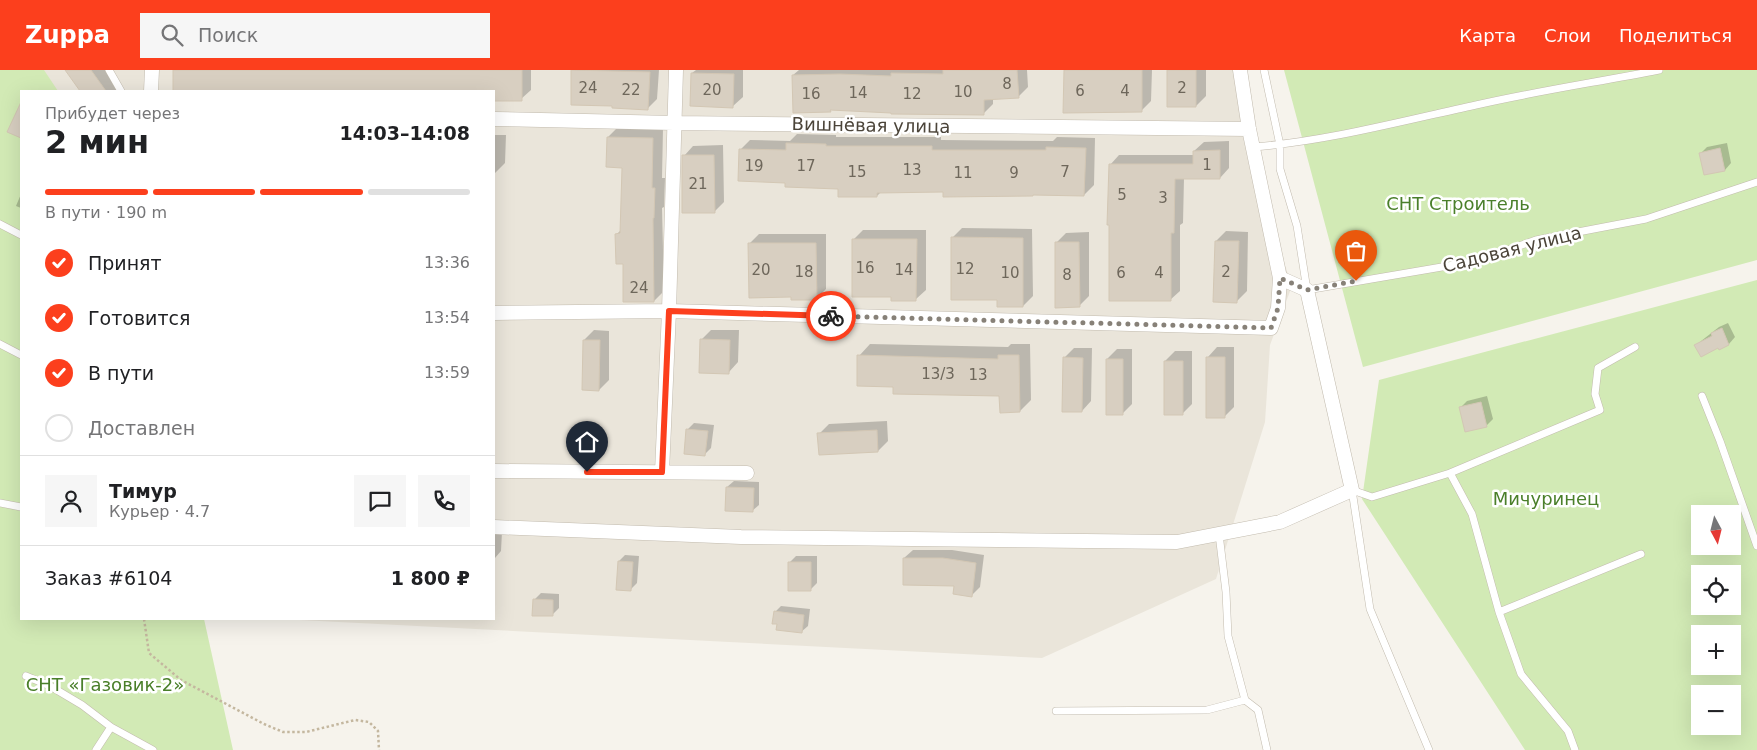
<!DOCTYPE html>
<html lang="ru">
<head>
<meta charset="utf-8">
<style>
	:root { --surface:#fff; --page:#f6f6f6; --text:#202124; --muted:#757577; --line:#e0e0e0; --accent:#fc3f1d }
	body { margin:0; font-family:"DejaVu Sans",sans-serif; background:var(--page); color:var(--text); height:100vh; display:flex; flex-direction:column; font-size:19px; white-space:nowrap }
	* { box-sizing:border-box; margin:0 }
	p { font-size:16px; color:var(--muted) }
	.icon { flex:none; width:28px; height:28px; fill:none; stroke:currentColor; stroke-width:2; stroke-linecap:round; stroke-linejoin:round }
	.map { position:relative; flex:1; overflow:hidden }
	.sheet { position:absolute; left:20px; top:20px; width:475px; height:530px; display:flex; flex-direction:column; background:var(--surface); border-radius:0px; box-shadow:0 5px 20px #0002 }
	.sheet>* { flex:none }
	.needle { width:32px; rotate:173deg }
	.controls { position:absolute; left:1691px; top:435px; display:grid; gap:10px }
	.controls a { display:grid; place-items:center; width:50px; height:50px; border-radius:0px; background:var(--surface); box-shadow:0 5px 20px #0002; font-size:25px }
	.pin { position:absolute; display:grid; place-items:center; width:42px; height:42px; color:#fff; margin:-51px -21px; border-radius:50% 50% 50% 0; rotate:-45deg; box-shadow:0 0 5px #0007 }
	.pin .icon { rotate:45deg }
	.courier { position:absolute; display:grid; place-items:center; width:50px; height:50px; margin:-25px; border:4px solid #fc3f1d; border-radius:50%; background:#fff; color:#222; box-shadow:0 1px 6px #0007 }
	.summary em { font-style:normal; font-weight:800 }
	.summary div { display:flex; flex-direction:column-reverse }
	.summary { display:flex; align-items:center; justify-content:space-between; height:85px; padding:0 25px }
	h1 { font-size:32px; font-weight:800; line-height:38px }
	.bar { display:grid; grid-template-columns:repeat(4,1fr); gap:8px 5px; align-content:center; height:60px; padding:0 25px }
	.bar i { height:6px; border-radius:4px; background:var(--line) }
	.bar .on { background:var(--accent) }
	.bar p { grid-column:span 4 }
	.line { display:flex; align-items:center; gap:12px; padding:0 25px; border-top:1px solid var(--line) }
	.line div { flex:1 }
	.round { display:grid; place-items:center; flex:none; width:52px; height:52px; border-radius:0px; background:var(--page) }
	ol { padding:0 25px; list-style:none }
	li { display:flex; align-items:center; gap:15px; height:55px }
	li p { margin-inline-start:auto }
	li .icon { padding:5px; border-radius:50%; background:var(--accent); color:#fff; stroke-width:4 }
	li:last-child { color:var(--muted) }
	li i { width:28px; height:28px; border:2px solid var(--line); border-radius:50% }
	header { display:flex; align-items:center; gap:30px; box-sizing:border-box; height:70px; padding:0 25px; background:var(--accent); color:#fff }
	header strong { font-size:24px }
	nav { display:flex; gap:28px; margin-inline-start:auto; font-size:18px }
	.search { width:350px; height:45px; background:var(--page); display:flex; align-items:center; gap:12px; box-sizing:border-box; padding:0 18px; border-radius:0px; color:var(--muted); font-size:19px }
	.map>svg:first-child { display:block }
	.residential { fill:#eae5da }
	.green { fill:#d2eab5; fill-rule:evenodd }
	.shadow { fill:#0003 }
	.building { fill:#d8cfc1; stroke:#d3c7b4 }
	.lines { fill:none; stroke-linecap:round; stroke-linejoin:round }
	.service-casing { stroke:#c2bbae; stroke-width:8 }
	.minor-casing { stroke:#c2bbae; stroke-width:15 }
	.path { stroke:#c4b79f; stroke-width:2.5; stroke-dasharray:2.5 2.5; stroke-linecap:butt }
	.service { stroke:#fff; stroke-width:7 }
	.minor { stroke:#fff; stroke-width:14 }
	.done { stroke:#878178; stroke-width:5; stroke-dasharray:0 9 }
	.route { stroke:#fc3f1d; stroke-width:6 }
	.labels { text-anchor:middle; dominant-baseline:central; stroke-width:5; stroke-linejoin:round; paint-order:stroke }
	.number-label { font-size:15px; fill:#6e675b }
	.street-label { font-size:18px; fill:#4b4439; stroke:#fff }
	.park-label { font-size:18px; fill:#4a7f2a; stroke:#fff }
</style>
</head>
<body>
<header>
<strong>Zuppa</strong>
<div class="search"><svg class="icon" aria-label="search" viewBox="0 0 24 24"><circle cx="10" cy="10" r="6"/><path d="M15 15l6 6"/></svg>Поиск</div>
<nav><a>Карта</a><a>Слои</a><a>Поделиться</a></nav>
</header>
<div class="map">
<svg width="1757" height="680" viewBox="0 0 1757 680">
	<rect width="100%" height="100%" fill="#f6f3ec"/>
	<path class="residential" d="M 0,0 L 1236,0 L 1266,138 L 1292,216 L 1270,275 L 1265,352 L 1216,509 L 1042,588 L 280,549 L 494,549 L 494,21 L 21,21 Z"/>
	<path class="green" d="M 0,0 L 44,0 L 58,21 L 21,21 L 21,549 L 204,549 L 233,680 L 0,680 Z
		M 1284,0 L 1757,0 L 1757,190 L 1363,297 Z
		M 1757,210 L 1757,680 L 1525,680 L 1362,429 L 1379,310 ZM 1700,444 L 1732,444 L 1732,476 L 1700,476 ZM 1700,504 L 1732,504 L 1732,536 L 1700,536 ZM 1700,564 L 1732,564 L 1732,596 L 1700,596 ZM 1700,624 L 1732,624 L 1732,656 L 1700,656 Z"/>
	<path class="shadow" d="M 66,0 L 108,0 L 123,21 L 82,21 Z
		M 175,0 L 531,0 L 531,20 L 521,29 L 494,30 L 494,21 L 240,21 L 240,16 L 228,15 L 222,21 L 174,20 Z
		M 572,0 L 659,0 L 657,29 L 647,39 L 614,35 L 572,34 Z
		M 696,0 L 743,0 L 743,27 L 733,36 L 692,3 Z
		M 799,0 L 1027,0 L 1028,17 L 1018,27 L 993,28 L 993,34 L 983,44 L 832,39 L 830,41 L 793,5 Z
		M 1066,0 L 1152,0 L 1151,31 L 1141,41 Z
		M 1168,0 L 1206,0 L 1206,26 L 1196,36 Z
		M 618,57 L 663,58 L 662,108 L 665,108 L 664,137 L 662,138 L 664,221 L 654,231 L 624,192 L 617,164 L 621,160 L 623,96 L 608,67 Z
		M 797,64 L 836,65 L 836,67 L 941,67 L 941,70 L 1053,71 L 1057,67 L 1095,68 L 1094,115 L 1084,125 L 944,121 L 881,122 L 877,126 L 839,118 L 786,112 L 740,80 L 750,70 L 790,71 Z
		M 494,65 L 506,65 L 505,93 L 495,103 L 494,103 Z
		M 1229,71 L 1229,98 L 1220,108 L 1184,108 L 1183,153 L 1180,155 L 1180,221 L 1170,230 L 1110,95 L 1119,85 L 1194,85 L 1194,81 L 1204,72 Z
		M 1727,73 L 1731,93 L 1725,100 L 1701,83 L 1707,77 Z
		M 723,75 L 724,132 L 714,142 L 684,86 L 693,76 Z
		M 21,124 L 21,138 L 16,136 Z
		M 962,158 L 1032,159 L 1033,226 L 1023,236 L 998,229 L 952,168 Z
		M 863,160 L 926,160 L 926,220 L 916,229 L 893,226 L 853,170 Z
		M 1226,161 L 1248,162 L 1247,221 L 1237,231 L 1216,171 Z
		M 1089,162 L 1089,226 L 1079,236 L 1056,173 L 1066,163 Z
		M 759,164 L 826,164 L 826,219 L 816,229 L 792,226 L 749,174 Z
		M 1728,253 L 1735,267 L 1729,274 L 1719,278 L 1696,275 L 1719,257 Z
		M 594,260 L 609,261 L 609,310 L 599,320 L 584,270 Z
		M 711,260 L 739,260 L 738,292 L 729,302 L 701,270 Z
		M 870,274 L 1008,277 L 1011,274 L 1030,274 L 1031,330 L 1020,341 L 1000,325 L 894,316 L 859,286 Z
		M 1217,277 L 1234,277 L 1234,337 L 1224,347 L 1208,287 Z
		M 1074,278 L 1092,278 L 1091,331 L 1082,341 L 1064,288 Z
		M 1117,279 L 1132,279 L 1132,334 L 1122,344 L 1107,289 Z
		M 1175,281 L 1192,281 L 1192,334 L 1182,344 L 1165,291 Z
		M 1487,326 L 1493,349 L 1486,356 L 1461,337 L 1467,331 Z
		M 887,351 L 888,371 L 878,381 L 819,364 L 829,354 Z
		M 694,353 L 714,355 L 711,378 L 705,384 L 687,360 Z
		M 734,411 L 759,412 L 759,435 L 752,441 L 727,417 Z
		M 494,462 L 502,462 L 501,481 L 495,488 Z
		M 913,480 L 952,480 L 984,485 L 980,517 L 972,525 L 956,515 L 904,488 Z
		M 625,485 L 639,486 L 637,513 L 630,520 L 619,491 Z
		M 796,486 L 817,486 L 817,513 L 810,520 L 790,492 Z
		M 541,523 L 559,524 L 559,538 L 552,545 L 534,530 Z
		M 781,536 L 810,539 L 808,556 L 801,562 L 779,553 L 775,542 Z"/>
	<path class="building" d="M 65,0 L 91,0 L 106,21 L 80,21 Z
		M 173,0 L 522,0 L 522,31 L 494,31 L 494,21 L 173,21 Z
		M 571,0 L 650,2 L 648,40 L 612,38 L 612,36 L 571,35 Z
		M 943,0 L 1017,0 L 1019,28 L 984,30 L 984,45 L 891,44 L 891,43 L 830,40 L 831,42 L 793,43 L 792,5 L 840,4 L 891,6 L 891,3 L 943,4 Z
		M 1064,0 L 1142,0 L 1142,42 L 1063,43 Z
		M 1167,0 L 1196,0 L 1196,37 L 1167,37 Z
		M 691,3 L 734,4 L 733,38 L 690,36 Z
		M 21,32 L 21,68 L 7,62 Z
		M 607,67 L 653,68 L 652,118 L 655,118 L 654,148 L 653,148 L 654,232 L 623,232 L 623,194 L 616,194 L 615,164 L 620,163 L 622,98 L 606,97 Z
		M 786,73 L 826,74 L 826,76 L 932,76 L 932,80 L 1046,80 L 1046,77 L 1086,78 L 1084,126 L 1033,125 L 1033,126 L 943,127 L 943,122 L 877,123 L 877,127 L 838,127 L 838,119 L 785,117 L 785,113 L 738,111 L 739,79 L 786,80 Z
		M 1720,78 L 1725,101 L 1704,105 L 1699,83 Z
		M 1220,80 L 1220,109 L 1175,109 L 1174,163 L 1171,163 L 1171,231 L 1109,231 L 1109,155 L 1107,155 L 1109,94 L 1193,94 L 1193,81 Z
		M 682,85 L 714,85 L 715,143 L 682,143 Z
		M 951,167 L 1023,168 L 1023,237 L 997,237 L 997,230 L 951,230 Z
		M 852,169 L 917,169 L 916,231 L 891,231 L 891,227 L 852,227 Z
		M 1215,171 L 1239,171 L 1237,233 L 1213,232 Z
		M 1055,172 L 1079,172 L 1080,237 L 1055,238 Z
		M 748,173 L 816,173 L 817,230 L 791,230 L 791,227 L 749,228 Z
		M 1722,258 L 1729,275 L 1719,280 L 1718,278 L 1701,287 L 1694,275 L 1712,266 L 1711,263 Z
		M 700,269 L 730,270 L 729,304 L 699,303 Z
		M 583,270 L 600,270 L 599,321 L 582,320 Z
		M 857,285 L 998,289 L 998,285 L 1019,285 L 1020,342 L 1000,343 L 999,326 L 893,324 L 893,317 L 857,316 Z
		M 1063,287 L 1083,288 L 1082,342 L 1062,342 Z
		M 1206,287 L 1225,287 L 1225,348 L 1206,348 Z
		M 1106,289 L 1123,289 L 1123,345 L 1106,345 Z
		M 1164,291 L 1183,291 L 1183,345 L 1164,345 Z
		M 1481,332 L 1487,357 L 1465,362 L 1459,337 Z
		M 686,359 L 708,361 L 705,386 L 684,384 Z
		M 877,360 L 878,382 L 819,385 L 817,363 Z
		M 726,417 L 754,418 L 753,442 L 725,441 Z
		M 903,488 L 943,488 L 976,493 L 972,527 L 953,524 L 954,516 L 903,515 Z
		M 618,491 L 633,492 L 631,521 L 616,520 Z
		M 788,492 L 811,492 L 811,521 L 788,521 Z
		M 533,529 L 553,530 L 553,546 L 532,546 Z
		M 774,541 L 804,545 L 802,563 L 776,560 L 777,554 L 772,554 Z"/>
	<g class="lines">
		<g class="service-casing">
			<path id="service" d="M 109,0 L 121,21
				M 1264,0 L 1280,75 L 1280,99 L 1297,156 L 1307,220 L 1477,191 L 1536,170 L 1646,149 L 1757,112
				M 1253,77 C 1328,71 1402,51 1476,35 C 1537,21 1598,12 1659,0
				M 0,154 L 21,165
				M 0,274 L 21,285
				M 1702,326 L 1720,371 L 1757,476
				M 0,433 L 21,437
				M 1219,464 L 1226,522 L 1228,566 L 1245,630 L 1258,640 L 1267,680
				M 1499,542 L 1641,484
				M 26,606 L 50,616 L 82,635 L 111,657 L 153,680
				M 1056,641 L 1207,640 L 1245,630
				M 96,680 L 111,657
				M 1429,680 L 1370,539 L 1352,420 L 1372,427 L 1450,403
				M 1575,680 L 1568,661 L 1521,604 L 1499,542 L 1472,444 L 1450,403 L 1600,340 L 1595,324 L 1598,298 L 1635,277"/>
		</g>
		<g class="minor-casing">
			<path id="minor" d="M 151,21 L 152,0
				M 494,49 L 674,53 L 1249,59
				M 494,243 L 669,241 L 1271,258 L 1278,238 L 1280,208
				M 494,401 L 747,403
				M 662,402 L 669,241 L 676,0
				M 494,457 L 741,467 L 1177,472 L 1280,452 L 1352,420 L 1307,220 L 1280,208 L 1249,59 L 1240,0"/>
		</g>
		<path class="path" d="M 144,549 L 149,583 L 181,610 L 264,654 L 283,662 L 306,662 L 355,650 L 369,652 L 378,661 L 379,680"/>
		<use href="#service" class="service"/>
		<use href="#minor" class="minor"/>
	</g>
	<g class="lines">
		<path class="done" d="M 831,246 L 1271,258 L 1278,238 L 1280,208 L 1307,220 L 1356,211"/>
		<path class="route" d="M 587,402 L 662,402 L 669,241 L 831,246"/>
	</g>
	<g class="labels">
		<g class="number-label">
			<text x="1007" y="14">8</text>
			<text x="588" y="18">24</text>
			<text x="1182" y="18">2</text>
			<text x="631" y="20">22</text>
			<text x="712" y="20">20</text>
			<text x="1080" y="21">6</text>
			<text x="1125" y="21">4</text>
			<text x="963" y="22">10</text>
			<text x="858" y="23">14</text>
			<text x="811" y="24">16</text>
			<text x="912" y="24">12</text>
			<text x="1207" y="95">1</text>
			<text x="754" y="96">19</text>
			<text x="806" y="96">17</text>
			<text x="912" y="100">13</text>
			<text x="857" y="102">15</text>
			<text x="1065" y="102">7</text>
			<text x="963" y="103">11</text>
			<text x="1014" y="103">9</text>
			<text x="698" y="114">21</text>
			<text x="1122" y="125">5</text>
			<text x="1163" y="128">3</text>
			<text x="865" y="198">16</text>
			<text x="965" y="199">12</text>
			<text x="761" y="200">20</text>
			<text x="904" y="200">14</text>
			<text x="804" y="202">18</text>
			<text x="1226" y="202">2</text>
			<text x="1010" y="203">10</text>
			<text x="1121" y="203">6</text>
			<text x="1159" y="203">4</text>
			<text x="1067" y="205">8</text>
			<text x="639" y="218">24</text>
			<text x="938" y="304">13/3</text>
			<text x="978" y="305">13</text>
		</g>
		<g class="street-label">
			<text transform="translate(871 55) rotate(1)">Вишнёвая улица</text>
			<text transform="translate(1512 179) rotate(-14)">Садовая улица</text>
		</g>
		<g class="park-label">
			<text x="1458" y="133">СНТ Строитель</text>
			<text x="1546" y="428">Мичуринец</text>
			<text x="105" y="614">СНТ «Газовик-2»</text>
		</g>
	</g>
</svg>
<div class="controls">
<a><svg class="needle" viewBox="-14 -14 28 28"><path d="M0-13l5 13h-10z" fill="#e53935"/><path d="M0 13l5-13h-10z" fill="#757577"/></svg></a>
<a><svg class="icon" aria-label="locate" viewBox="0 0 24 24"><circle cx="12" cy="12" r="6"/><path d="M12 2v4M12 18v4M2 12h4M18 12h4"/></svg></a>
<a>+</a>
<a>−</a>
</div>
<div class="pin" style="left:1356px;top:211px;background:#ea580c"><svg class="icon" aria-label="bag" viewBox="0 0 24 24"><path d="M5 8h14l-1 12H6zM9 8a3 3 0 0 1 6 0"/></svg></div>
<div class="pin" style="left:587px;top:402px;background:#1f2937"><svg class="icon" aria-label="home" viewBox="0 0 24 24"><path d="M3 11l9-7 9 7M6 9v11h12V9"/></svg></div>
<div class="courier" style="left:831px;top:246px"><svg class="icon" aria-label="bike" viewBox="0 0 24 24"><circle cx="6" cy="16" r="4"/><circle cx="18" cy="16" r="4"/><path d="M6 16l4-8h5l3 8M10 8l3 8H6M13 5h3"/></svg></div>
<section class="sheet">
<div class="summary"><div><h1>2 мин</h1><p>Прибудет через</p></div><em>14:03–14:08</em></div>
<div class="bar"><i class="on"></i><i class="on"></i><i class="on"></i><i></i><p>В пути · 190 m</p></div>
<ol>
<li><svg class="icon" aria-label="check" viewBox="0 0 24 24"><path d="M5 12l5 5 9-10"/></svg>Принят<p>13:36</p></li>
<li><svg class="icon" aria-label="check" viewBox="0 0 24 24"><path d="M5 12l5 5 9-10"/></svg>Готовится<p>13:54</p></li>
<li><svg class="icon" aria-label="check" viewBox="0 0 24 24"><path d="M5 12l5 5 9-10"/></svg>В пути<p>13:59</p></li>
<li><i></i>Доставлен</li>
</ol>
<div class="line" style="height:90px"><a class="round"><svg class="icon" aria-label="person" viewBox="0 0 24 24"><circle cx="12" cy="8" r="4"/><path d="M4 21q1-7 8-7t8 7"/></svg></a><div><b>Тимур</b><p>Курьер · 4.7</p></div><a class="round"><svg class="icon" aria-label="chat" viewBox="0 0 24 24"><path d="M4 5h16v11H9l-5 4z"/></svg></a><a class="round"><svg class="icon" aria-label="phone" viewBox="0 0 24 24"><path d="M5 4h4l2 5-3 2q2 4 5 5l2-3 5 2v4C11 20 4 13 5 4z"/></svg></a></div>
<div class="line" style="height:65px"><div>Заказ #6104</div><b>1 800 ₽</b></div>
</section>
</div>
</body>
</html>
